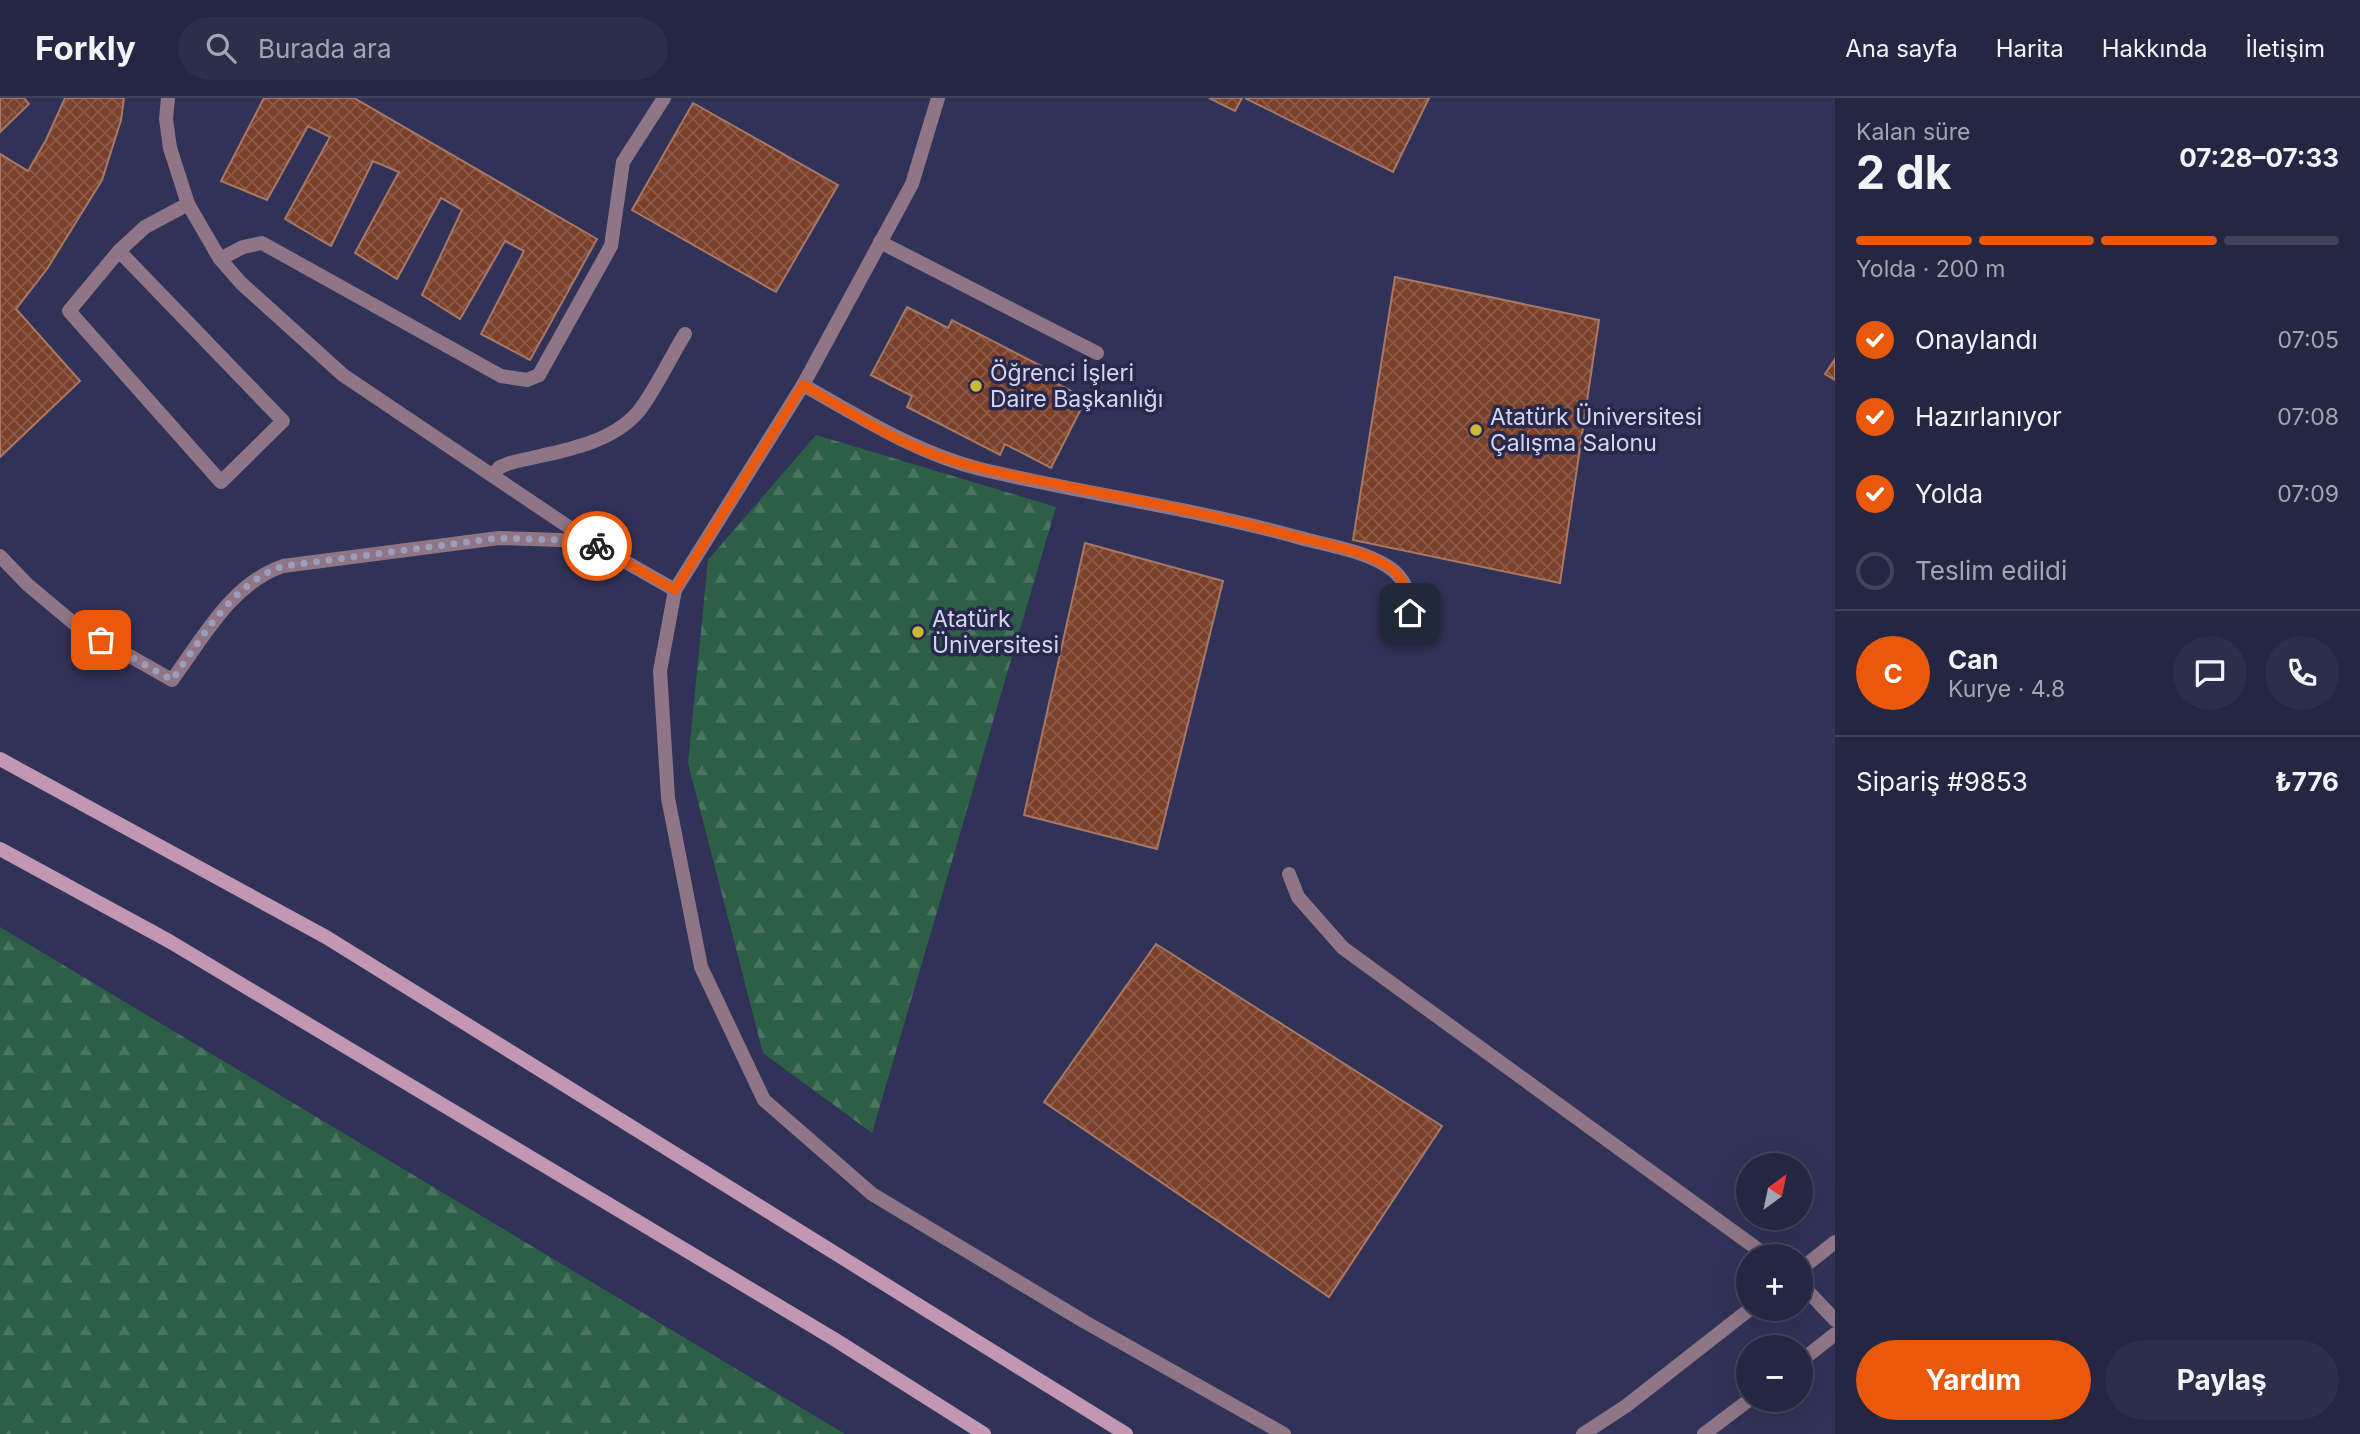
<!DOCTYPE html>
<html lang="tr">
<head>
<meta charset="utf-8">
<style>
	:root { --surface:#252642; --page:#2d2e49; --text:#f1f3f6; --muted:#a3a5b2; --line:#42435b; --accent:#ea580c }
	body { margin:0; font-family:Inter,sans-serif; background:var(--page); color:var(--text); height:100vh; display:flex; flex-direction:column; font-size:26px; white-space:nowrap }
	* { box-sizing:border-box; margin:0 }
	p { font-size:23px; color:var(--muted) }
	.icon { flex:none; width:38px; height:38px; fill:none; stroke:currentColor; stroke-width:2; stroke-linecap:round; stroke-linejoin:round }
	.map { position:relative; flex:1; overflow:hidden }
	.sheet { display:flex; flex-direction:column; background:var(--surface); width:525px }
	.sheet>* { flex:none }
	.needle { width:46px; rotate:33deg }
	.tools { position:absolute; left:1736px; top:1055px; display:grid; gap:14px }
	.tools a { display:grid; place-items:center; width:77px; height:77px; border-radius:50%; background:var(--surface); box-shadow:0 7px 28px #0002,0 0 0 2px var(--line); font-size:35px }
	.pin { position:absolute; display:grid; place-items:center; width:60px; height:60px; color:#fff; margin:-30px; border-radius:14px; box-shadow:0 4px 10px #0006 }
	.courier { position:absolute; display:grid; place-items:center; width:70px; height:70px; margin:-35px; border:5px solid #ea580c; border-radius:50%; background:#fff; color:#222; box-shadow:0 2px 9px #0007 }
	.overview em { font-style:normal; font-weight:700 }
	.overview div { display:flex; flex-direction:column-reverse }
	.overview { display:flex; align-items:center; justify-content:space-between; height:119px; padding:0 21px }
	h1 { font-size:46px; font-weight:700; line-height:52px }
	.bar { display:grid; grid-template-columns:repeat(4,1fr); gap:10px 7px; align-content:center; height:84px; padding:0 21px }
	.bar i { height:9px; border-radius:5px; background:var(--line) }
	.bar .current { background:var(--accent) }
	.bar p { grid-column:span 4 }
	.line { display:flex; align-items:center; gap:18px; padding:0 21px; border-top:2px solid var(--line) }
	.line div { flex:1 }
	.round { display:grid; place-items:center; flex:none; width:74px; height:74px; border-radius:37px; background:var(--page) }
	ol { padding:0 21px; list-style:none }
	li { display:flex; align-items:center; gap:21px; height:77px }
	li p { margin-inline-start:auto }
	li .icon { padding:7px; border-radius:50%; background:var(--accent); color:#fff; stroke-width:4 }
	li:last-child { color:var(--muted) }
	li i { width:38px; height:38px; border:4px solid var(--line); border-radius:50% }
	.button { display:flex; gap:14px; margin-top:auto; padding:14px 21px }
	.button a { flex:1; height:80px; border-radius:42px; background:var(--accent); color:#fff; font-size:28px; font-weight:700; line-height:80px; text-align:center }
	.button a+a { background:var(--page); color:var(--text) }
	header { display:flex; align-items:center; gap:42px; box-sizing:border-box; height:98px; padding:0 35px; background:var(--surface); border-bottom:2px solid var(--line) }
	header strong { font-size:33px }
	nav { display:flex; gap:38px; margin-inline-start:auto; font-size:24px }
	.search { width:490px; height:63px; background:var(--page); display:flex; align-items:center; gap:18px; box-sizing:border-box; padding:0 24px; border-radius:38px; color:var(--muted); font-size:26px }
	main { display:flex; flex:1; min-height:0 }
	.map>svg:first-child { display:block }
	.forest { fill:url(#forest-firs) }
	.building { fill:url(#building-cross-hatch); stroke:#a87867; stroke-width:2 }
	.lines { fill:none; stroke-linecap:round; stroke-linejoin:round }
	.lane { stroke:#8f7585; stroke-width:14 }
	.street { stroke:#8f7585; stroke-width:14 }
	.secondary { stroke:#c197b1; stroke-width:14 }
	.done { stroke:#9b9dba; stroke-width:7; stroke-dasharray:0 12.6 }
	.route { stroke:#ea580c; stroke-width:9 }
	.poi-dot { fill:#ccb939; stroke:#27284c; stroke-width:2.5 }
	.labels { text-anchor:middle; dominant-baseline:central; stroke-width:7; stroke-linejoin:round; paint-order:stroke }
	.poi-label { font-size:23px; fill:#d4d6ee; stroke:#27284c; text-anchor:start }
</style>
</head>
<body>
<header>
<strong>Forkly</strong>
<div class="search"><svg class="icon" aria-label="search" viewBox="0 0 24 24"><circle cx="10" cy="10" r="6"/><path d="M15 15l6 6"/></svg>Burada ara</div>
<nav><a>Ana sayfa</a><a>Harita</a><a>Hakkında</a><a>İletişim</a></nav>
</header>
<main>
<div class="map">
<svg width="1835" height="1336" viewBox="0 0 1835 1336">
	<defs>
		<pattern id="forest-firs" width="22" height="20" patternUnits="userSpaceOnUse" patternTransform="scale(1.75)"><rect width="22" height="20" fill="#2d5e46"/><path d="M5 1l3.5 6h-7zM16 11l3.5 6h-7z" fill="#4b7461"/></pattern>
		<pattern id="building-cross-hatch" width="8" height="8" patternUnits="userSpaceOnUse" patternTransform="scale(1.75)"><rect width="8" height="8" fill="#7b4029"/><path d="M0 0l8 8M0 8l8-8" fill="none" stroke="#8d5b48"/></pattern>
	</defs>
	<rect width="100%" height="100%" fill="#313258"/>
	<path class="forest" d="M 816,337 L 1056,409 L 872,1035 L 763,955 L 688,665 L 708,462 Z
		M 0,829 L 845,1336 L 0,1336 Z"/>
	<path class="building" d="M 0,0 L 24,0 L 29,6 L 0,34 Z
		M 65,0 L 124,0 L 121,22 L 102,82 L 47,171 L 16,211 L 80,283 L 0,359 L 0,56 L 28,73 L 46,42 Z
		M 264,0 L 354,0 L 597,141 L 530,262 L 481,236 L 524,153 L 505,143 L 460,221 L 422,197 L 462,112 L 441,100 L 397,181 L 355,155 L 399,74 L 373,63 L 331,148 L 285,121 L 330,39 L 308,28 L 267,102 L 221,83 Z
		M 1209,0 L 1242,0 L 1235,13 Z
		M 1245,0 L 1429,0 L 1393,74 Z
		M 693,5 L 838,87 L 776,194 L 632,112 Z
		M 1395,179 L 1599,222 L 1560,485 L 1353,442 Z
		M 907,209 L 948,230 L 952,222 L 1043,269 L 1039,276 L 1086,301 L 1051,370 L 1005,346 L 1000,357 L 907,309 L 912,298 L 871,277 Z
		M 1835,261 L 1835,282 L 1825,276 Z
		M 1085,445 L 1223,483 L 1157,751 L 1024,717 Z
		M 1156,846 L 1442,1028 L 1329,1199 L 1044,1004 Z"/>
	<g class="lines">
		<path class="lane" d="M 168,0 L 166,21 L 170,50 L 188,106 L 220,161 L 241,185 L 343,277 L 588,442
			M 880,144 L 1097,255
			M 119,153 L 283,323 L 221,384 L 69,213 L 119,153 L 145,129 L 188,106
			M 220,161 L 243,149 L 262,145 L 501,278 L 527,282 L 539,277
			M 803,287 C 860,319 916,355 980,371 C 1085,396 1192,410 1297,439 C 1326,447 1361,452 1387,468 C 1410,482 1412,505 1409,529
			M 492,377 L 500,369 L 510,365 C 552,354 608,349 638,314 C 654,295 671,258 685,236
			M 0,458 L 28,487 L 77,528 L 172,582 C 204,539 231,486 283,468 L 499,440 L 589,443 L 675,492
			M 1289,776 L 1298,799 L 1343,850 L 1767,1158"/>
		<path class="street" d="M 938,0 L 912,86 L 803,287 L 675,492 L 660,573 L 668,700 L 701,869 L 764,1002 L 872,1096 L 1085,1224 L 1284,1336
			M 539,277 L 611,148 L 623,64 L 664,0
			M 1801,1171 L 1835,1144
			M 1801,1186 L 1835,1222
			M 1801,1263 L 1835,1236
			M 1583,1336 L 1626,1308 L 1750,1211
			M 1704,1336 L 1749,1302"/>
		<path class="secondary" d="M 0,661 L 326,839 L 1126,1336
			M 0,751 L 169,843 L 834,1241 L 984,1336"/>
	</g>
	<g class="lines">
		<path class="done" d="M 101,542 L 172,582 C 203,539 231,486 283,468 L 499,440 L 589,443 L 597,448"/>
		<path class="route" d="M 597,448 L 675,492 L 803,287 C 850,314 898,346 950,362 C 996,376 1043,383 1090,393 C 1158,406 1226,420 1293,438 C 1322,446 1364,452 1389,469 C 1405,480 1410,496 1410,515"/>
	</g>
	<g class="poi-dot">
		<circle cx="976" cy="288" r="7"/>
		<circle cx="1476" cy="332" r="7"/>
		<circle cx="918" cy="534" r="7"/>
	</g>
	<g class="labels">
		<g class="poi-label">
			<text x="990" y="275">Öğrenci İşleri<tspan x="990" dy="26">Daire Başkanlığı</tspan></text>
			<text x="1490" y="319">Atatürk Üniversitesi<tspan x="1490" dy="26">Çalışma Salonu</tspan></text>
			<text x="932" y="521">Atatürk<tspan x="932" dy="26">Üniversitesi</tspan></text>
		</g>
	</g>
</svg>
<div class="tools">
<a><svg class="needle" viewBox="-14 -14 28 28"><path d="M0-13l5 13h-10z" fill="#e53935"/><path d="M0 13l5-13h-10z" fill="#a3a5b2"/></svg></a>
<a>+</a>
<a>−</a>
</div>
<div class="pin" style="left:101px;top:542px;background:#ea580c"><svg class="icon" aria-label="bag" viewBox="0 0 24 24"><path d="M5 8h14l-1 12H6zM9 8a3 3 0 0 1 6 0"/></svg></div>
<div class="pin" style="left:1410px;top:515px;background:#1f2937"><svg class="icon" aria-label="home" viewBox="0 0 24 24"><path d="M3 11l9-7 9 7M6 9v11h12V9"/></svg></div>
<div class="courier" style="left:597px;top:448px"><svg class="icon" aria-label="bike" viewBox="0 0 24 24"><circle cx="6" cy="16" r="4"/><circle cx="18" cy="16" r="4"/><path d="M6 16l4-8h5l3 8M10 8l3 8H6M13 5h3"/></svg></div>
</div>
<section class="sheet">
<div class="overview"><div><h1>2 dk</h1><p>Kalan süre</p></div><em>07:28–07:33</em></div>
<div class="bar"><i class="current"></i><i class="current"></i><i class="current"></i><i></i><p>Yolda · 200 m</p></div>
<ol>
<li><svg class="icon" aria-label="check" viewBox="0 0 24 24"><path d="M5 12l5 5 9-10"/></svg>Onaylandı<p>07:05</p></li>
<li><svg class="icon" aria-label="check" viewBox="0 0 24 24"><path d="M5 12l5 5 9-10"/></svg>Hazırlanıyor<p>07:08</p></li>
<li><svg class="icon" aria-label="check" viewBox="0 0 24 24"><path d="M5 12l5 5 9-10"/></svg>Yolda<p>07:09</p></li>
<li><i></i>Teslim edildi</li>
</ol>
<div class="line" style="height:126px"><b class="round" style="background:var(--accent);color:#fff">C</b><div><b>Can</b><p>Kurye · 4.8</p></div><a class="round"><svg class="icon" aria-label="chat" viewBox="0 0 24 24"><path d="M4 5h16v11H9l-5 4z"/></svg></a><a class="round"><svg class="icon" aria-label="phone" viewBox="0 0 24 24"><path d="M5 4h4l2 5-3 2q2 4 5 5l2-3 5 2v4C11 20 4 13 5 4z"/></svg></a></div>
<div class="line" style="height:91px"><div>Sipariş #9853</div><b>₺776</b></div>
<div class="button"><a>Yardım</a><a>Paylaş</a></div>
</section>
</main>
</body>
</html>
